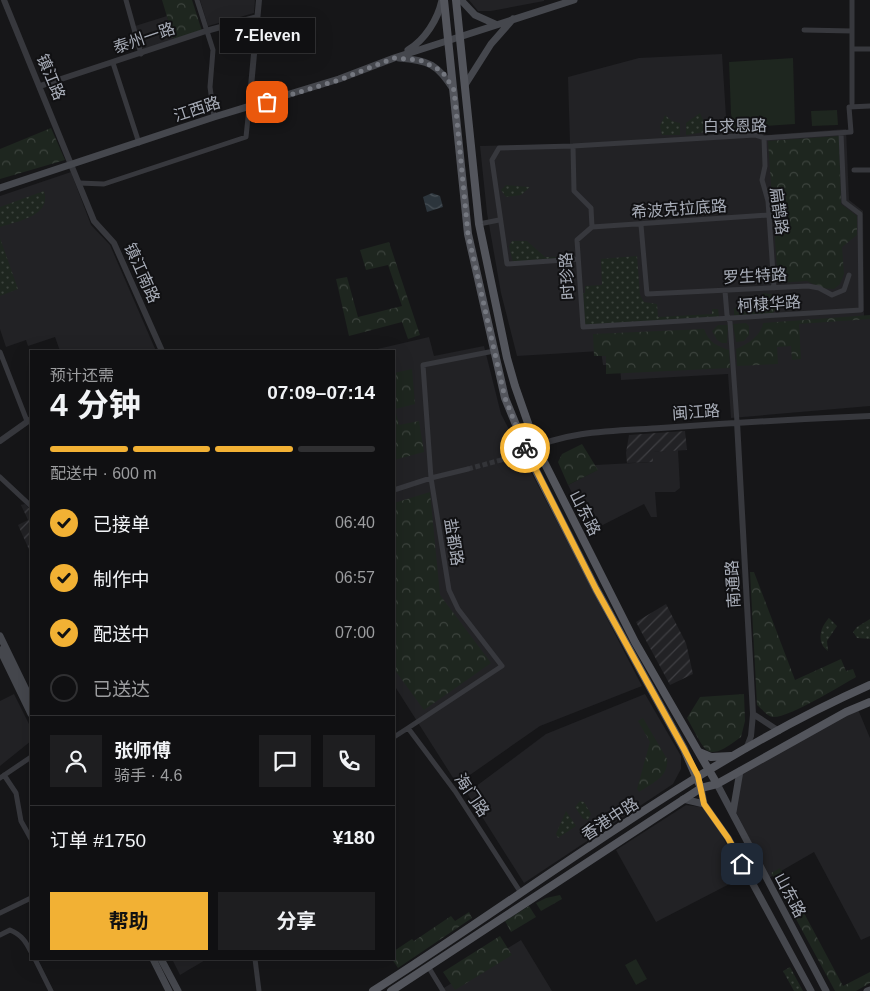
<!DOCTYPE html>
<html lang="zh">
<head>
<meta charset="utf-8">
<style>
	:root { --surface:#101012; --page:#1e1e20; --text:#f1f3f6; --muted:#9c9d9f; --line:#303032; --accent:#f2b134 }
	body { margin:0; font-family:Arial,"Noto Sans SC",sans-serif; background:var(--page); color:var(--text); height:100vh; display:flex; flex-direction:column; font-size:19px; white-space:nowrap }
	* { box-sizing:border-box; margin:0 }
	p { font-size:16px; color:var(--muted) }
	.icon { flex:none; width:28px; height:28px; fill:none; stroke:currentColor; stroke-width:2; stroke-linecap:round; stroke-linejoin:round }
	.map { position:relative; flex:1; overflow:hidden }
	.sheet { position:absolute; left:30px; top:350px; width:365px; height:610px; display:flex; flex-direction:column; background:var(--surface); border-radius:0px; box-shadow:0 5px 20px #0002,0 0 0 1px var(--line) }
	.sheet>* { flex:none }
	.pin { position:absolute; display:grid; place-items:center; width:42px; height:42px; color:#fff; margin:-21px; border-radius:10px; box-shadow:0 2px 8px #0006 }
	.courier { position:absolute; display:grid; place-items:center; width:50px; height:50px; margin:-25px; border:4px solid #f2b134; border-radius:50%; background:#fff; color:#222; box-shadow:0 1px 6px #0007 }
	.bubble { position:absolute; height:35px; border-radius:0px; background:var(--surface); box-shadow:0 5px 20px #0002,0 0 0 1px var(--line); font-size:16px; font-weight:700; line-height:35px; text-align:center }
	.summary em { font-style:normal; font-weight:700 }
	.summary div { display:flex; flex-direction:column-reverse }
	.summary { display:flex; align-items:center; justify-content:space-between; height:85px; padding:0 20px }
	h1 { font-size:32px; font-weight:700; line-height:38px }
	.bar { display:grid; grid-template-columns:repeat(4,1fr); gap:8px 5px; align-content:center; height:60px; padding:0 20px }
	.bar i { height:6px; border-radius:4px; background:var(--line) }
	.bar .current { background:var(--accent) }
	.bar p { grid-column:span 4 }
	.line { display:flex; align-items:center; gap:12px; padding:0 20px; border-top:1px solid var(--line) }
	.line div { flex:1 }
	.round { display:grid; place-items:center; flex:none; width:52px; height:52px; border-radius:0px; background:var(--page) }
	ol { padding:0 20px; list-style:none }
	li { display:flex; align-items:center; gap:15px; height:55px }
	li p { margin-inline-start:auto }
	li .icon { padding:5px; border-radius:50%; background:var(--accent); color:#111; stroke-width:4 }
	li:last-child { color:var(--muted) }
	li i { width:28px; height:28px; border:2px solid var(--line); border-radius:50% }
	.primary-button { display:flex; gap:10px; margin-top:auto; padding:10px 20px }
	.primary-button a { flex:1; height:58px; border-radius:0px; background:var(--accent); color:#111; font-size:20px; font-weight:700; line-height:58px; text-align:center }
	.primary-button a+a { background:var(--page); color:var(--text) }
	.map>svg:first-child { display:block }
	.built { fill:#222225 }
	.industrial { fill:url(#industrial-furrows) }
	.grass { fill:url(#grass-dots) }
	.forest { fill:url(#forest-crowns) }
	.garden { fill:#1e261f }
	.water { fill:url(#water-waves) }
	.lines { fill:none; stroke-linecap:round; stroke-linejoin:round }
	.minor-tunnel { stroke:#333438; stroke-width:5; stroke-dasharray:5 2.5; stroke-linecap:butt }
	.minor { stroke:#37383d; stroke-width:5 }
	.tertiary { stroke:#37383d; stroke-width:6 }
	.secondary { stroke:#45474d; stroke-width:7 }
	.primary { stroke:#53555c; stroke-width:8 }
	.done { stroke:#757880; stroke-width:5; stroke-dasharray:0 9 }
	.route { stroke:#f2b134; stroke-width:6 }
	.labels { text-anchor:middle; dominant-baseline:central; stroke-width:4; stroke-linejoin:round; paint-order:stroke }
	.street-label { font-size:16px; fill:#a8adb8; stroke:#111113 }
</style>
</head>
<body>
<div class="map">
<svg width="870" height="991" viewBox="0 0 870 991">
	<defs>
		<pattern id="industrial-furrows" width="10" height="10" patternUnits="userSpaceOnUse" patternTransform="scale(1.25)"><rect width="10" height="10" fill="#222225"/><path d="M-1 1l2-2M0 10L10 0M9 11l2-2" fill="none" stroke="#3f3f43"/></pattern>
		<pattern id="grass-dots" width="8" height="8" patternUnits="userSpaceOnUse" patternTransform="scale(1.25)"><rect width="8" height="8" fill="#1e261f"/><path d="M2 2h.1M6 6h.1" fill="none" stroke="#3c433d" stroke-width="1.8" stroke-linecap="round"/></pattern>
		<pattern id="forest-crowns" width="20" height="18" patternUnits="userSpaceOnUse" patternTransform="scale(1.25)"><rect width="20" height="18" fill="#1e261f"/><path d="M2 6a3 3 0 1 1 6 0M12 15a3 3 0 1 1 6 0" fill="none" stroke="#3c433d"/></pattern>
		<pattern id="water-waves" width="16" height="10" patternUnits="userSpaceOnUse" patternTransform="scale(1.25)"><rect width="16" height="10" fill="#2c353c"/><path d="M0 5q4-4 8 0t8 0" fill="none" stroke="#485056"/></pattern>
	</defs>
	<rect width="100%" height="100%" fill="#161618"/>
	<path class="built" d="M 200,0 L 255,0 L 254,13 L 208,26 Z
		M 469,0 L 544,0 L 544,1 L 491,11 L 478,11 Z
		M 167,16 L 174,40 L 143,51 L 135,26 Z
		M 722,54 L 727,132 L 753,130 L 767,135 L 846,129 L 849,200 L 863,211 L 864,316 L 870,316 L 870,406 L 731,418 L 728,374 L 621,380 L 620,365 L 603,365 L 601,351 L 517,356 L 501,293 L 487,213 L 480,146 L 570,144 L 568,77 L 639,58 Z
		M 71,172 L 91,225 L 110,245 L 156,351 L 60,351 L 55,337 L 28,346 L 26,340 L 6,347 L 0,329 L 0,196 Z
		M 429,337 L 434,356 L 484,346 L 501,414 L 642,686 L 540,726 L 457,784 L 394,685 L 394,351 L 369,351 Z
		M 678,450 L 680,488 L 675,492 L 655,492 L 657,517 L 651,517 L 644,504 L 591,531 L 568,485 L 597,470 L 595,465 L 653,462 L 653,452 Z
		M 14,694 L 31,728 L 31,741 L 0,766 L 0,701 Z
		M 645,694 L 681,756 L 681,769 L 673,784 L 524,883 L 467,793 L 546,734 Z
		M 857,707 L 870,738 L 870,936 L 861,940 L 814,852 L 769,878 L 734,808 L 743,769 Z
		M 686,805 L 701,807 L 712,816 L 743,877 L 656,922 L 616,850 Z
		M 521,940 L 552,991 L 439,991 Z
		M 172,959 L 207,959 L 180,975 Z"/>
	<path class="industrial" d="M 685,431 L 687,450 L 653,452 L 653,462 L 627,463 L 626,453 L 629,435 Z
		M 25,504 L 31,510 L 31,554 L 18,525 L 28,520 L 21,505 Z
		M 666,604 L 686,643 L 693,674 L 670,685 L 636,622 Z"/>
	<path class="grass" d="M 700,113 L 704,122 L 705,132 L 686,135 L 686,123 Z
		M 665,115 L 672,121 L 680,123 L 680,135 L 662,135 L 660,126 Z
		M 506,185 L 530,187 L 521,195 L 506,197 L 501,190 Z
		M 44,191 C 52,216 18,221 0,227 L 0,207 Z
		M 0,238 L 18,289 L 0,296 Z
		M 512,241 L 527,241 L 545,257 L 556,257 L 556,260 L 513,262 L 509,246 Z
		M 637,256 L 640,295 L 644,302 L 657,304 L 658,317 L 712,314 L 712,309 L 718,309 L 719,317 L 585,325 L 583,293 L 585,293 L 585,286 L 602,285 L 601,259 Z
		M 829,618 L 837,626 L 827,641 L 828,651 C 816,643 820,627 829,618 Z
		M 870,619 L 870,639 L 857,638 L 853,632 L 857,627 Z
		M 580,801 L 584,802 L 591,814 L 588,820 L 583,819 L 575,807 Z
		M 566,811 L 576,826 L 558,838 L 556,834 Z
		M 790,967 L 803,991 L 794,991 L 783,971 Z"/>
	<path class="forest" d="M 162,0 L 192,0 L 202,31 L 174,40 Z
		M 51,128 L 65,160 L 0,179 L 0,149 Z
		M 839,136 L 841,204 L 857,216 L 857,235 L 842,247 L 844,274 L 840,284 L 834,289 L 821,288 L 807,281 L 778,283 L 768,141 Z
		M 389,242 L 420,335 L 408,339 L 402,322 L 349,336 L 336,279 L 347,277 L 358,317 L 402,306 L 388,265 L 366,270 L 360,250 Z
		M 763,293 L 775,295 L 776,309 L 772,314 L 734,316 L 734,308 L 737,308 L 737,312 L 761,311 Z
		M 870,315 L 870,319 L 799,324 L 801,359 L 792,360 L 791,346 L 777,347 L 778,364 L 737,366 L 736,349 C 748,344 761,336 763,323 Z
		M 746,323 L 749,326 L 749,335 L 744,341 L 736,342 L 733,324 Z
		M 718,325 L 728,325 L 727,343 L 722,343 L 717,340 L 712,331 Z
		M 704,329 C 709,342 716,346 729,350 L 730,368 L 606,374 L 606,356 L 594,356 L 593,334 Z
		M 412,369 L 415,404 L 395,409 L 399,425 L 419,421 L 424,452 L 394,460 L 394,373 Z
		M 582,444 L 598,470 L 568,485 L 558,462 L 562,454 Z
		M 430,492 L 440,595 L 491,663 L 424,710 L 394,669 L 394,503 Z
		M 750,572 L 754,572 L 795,680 L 841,659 L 846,671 L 853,669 L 856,677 C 840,686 789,718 773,717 C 767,716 762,709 757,705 Z
		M 744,694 L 745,721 L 741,737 C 705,764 707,753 687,718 L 700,697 Z
		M 643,718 L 667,759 C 669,777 652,783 639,792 L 637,789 L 650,742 L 638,721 Z
		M 780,868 L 843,986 L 870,972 L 870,983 L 856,991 L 835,991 L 771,873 Z
		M 560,895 L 562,899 L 541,911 L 536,903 L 546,898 Z
		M 529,906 L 536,917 L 511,932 L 505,921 Z
		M 469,912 L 472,918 L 398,968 L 392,959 L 394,959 L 394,951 L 412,939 L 414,941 L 451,916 L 455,921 Z
		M 500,936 L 512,955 L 455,990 L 443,972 Z"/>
	<path class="garden" d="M 793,58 L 795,124 L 734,128 L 731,114 L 729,62 Z
		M 837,110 L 838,125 L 812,126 L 811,111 Z
		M 636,959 L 647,979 L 636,985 L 625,965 Z"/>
	<path class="water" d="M 432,193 L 440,196 L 443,207 L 427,212 L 423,197 Z"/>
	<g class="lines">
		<path class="minor-tunnel" d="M 468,469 L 501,460"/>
		<path class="minor" d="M 126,0 L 141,54
			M 197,0 L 213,50 L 210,87 L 214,117
			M 804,30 L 852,31
			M 852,49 L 870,49
			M 113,63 L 139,143
			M 852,103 L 852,0
			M 764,138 L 765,166 L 762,180 L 768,201 L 774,288
			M 573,146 L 574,191 L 591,208 L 592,227 L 577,240 L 583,327 L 861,310 L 860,214 L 844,202 L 841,133
			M 854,170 L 870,170
			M 79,183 L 104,184 L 246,137 L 249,108
			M 479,224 L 499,220
			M 641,225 L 647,294 L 808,286 L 819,288 L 832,295 L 844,290 L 849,275
			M 592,227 L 769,215
			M 578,259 L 507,264 L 492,160 L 499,148 L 573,146 L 755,135 L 764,138 L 851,132 L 849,107 L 870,106
			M 725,291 L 727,315 L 730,322 L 737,422
			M 0,352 L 27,421
			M 501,460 L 526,451
			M 0,477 L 31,506
			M 394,490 L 431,478 L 468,469
			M 408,728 L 502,666 L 458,609 L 449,590 L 431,478 L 423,365 L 494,351
			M 394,737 L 408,728 L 455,791 L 521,893
			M 4,775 L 16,793 L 21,821 L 31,839
			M 0,778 L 31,757
			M 0,913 L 31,898
			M 0,935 L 10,930 C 22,935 26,942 31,952
			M 35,959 L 51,991
			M 255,959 L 259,991
			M 429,968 L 443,991"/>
		<path class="tertiary" d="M 4,0 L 94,221 L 114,243 L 162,351
			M 40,86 L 206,31 L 257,17
			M 249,108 L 259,0
			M 737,422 L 753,714 L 751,736 L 746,749
			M 0,441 L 31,419
			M 526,451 C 567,430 617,431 661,428 C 730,423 800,419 870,416
			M 753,714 L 779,731"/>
		<path class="secondary" d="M 461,0 L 475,15 L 495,24
			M 408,50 C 425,40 438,19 442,0
			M 399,58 C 429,60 438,65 453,89
			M 465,85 L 491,44 L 513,19
			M 0,188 L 214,117 L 339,79 L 394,58 L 574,0
			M 0,636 L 31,700
			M 0,650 L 31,714
			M 717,784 L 826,991
			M 701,788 L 704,804 L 728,838 L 811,991
			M 683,799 L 704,804
			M 733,812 L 740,771
			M 153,959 L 169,991
			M 161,959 L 178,991
			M 867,991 L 870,990"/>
		<path class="primary" d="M 444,0 L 468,234 L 505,398 L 530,459 L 596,589 L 684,749 L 701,788
			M 456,0 L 479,224 L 507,358 L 515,386 L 536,446 L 635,642 L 717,784
			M 699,752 L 711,757 L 731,756
			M 373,991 C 536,888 693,763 870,685
			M 391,991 L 701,788 L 717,784 L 846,712 L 870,702"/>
	</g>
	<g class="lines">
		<path class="done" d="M 267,102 L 339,80 L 394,58 L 420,60 L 442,71 L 454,90 L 468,234 L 505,398 L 525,448"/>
		<path class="route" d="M 525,448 L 596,589 L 684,749 L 698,776 L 704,804 L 728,838 L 742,864"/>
	</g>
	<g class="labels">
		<g class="street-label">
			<text transform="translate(144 38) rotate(-19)">泰州一路</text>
			<text transform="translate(51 77) rotate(67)">镇江路</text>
			<text transform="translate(197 109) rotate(-18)">江西路</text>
			<text transform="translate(735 126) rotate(-1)">白求恩路</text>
			<text transform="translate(679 209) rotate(-4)">希波克拉底路</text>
			<text transform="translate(779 211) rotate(82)">扁鹊路</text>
			<text transform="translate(142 273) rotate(66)">镇江南路</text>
			<text transform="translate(567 276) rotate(-93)">时珍路</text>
			<text transform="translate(755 276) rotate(-3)">罗生特路</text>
			<text transform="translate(769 304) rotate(-4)">柯棣华路</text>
			<text transform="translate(696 412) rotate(-4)">闽江路</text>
			<text transform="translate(585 513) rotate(63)">山东路</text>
			<text transform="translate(454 542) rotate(81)">盐都路</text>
			<text transform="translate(733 584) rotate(-93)">南通路</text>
			<text transform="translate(472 795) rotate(56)">海门路</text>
			<text transform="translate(610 819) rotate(-33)">香港中路</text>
			<text transform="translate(790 895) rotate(62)">山东路</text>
		</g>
	</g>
</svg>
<div class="pin" style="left:267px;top:102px;background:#ea580c"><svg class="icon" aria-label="bag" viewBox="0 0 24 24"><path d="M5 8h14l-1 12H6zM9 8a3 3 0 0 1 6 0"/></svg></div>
<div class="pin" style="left:742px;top:864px;background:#1f2937"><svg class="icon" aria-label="home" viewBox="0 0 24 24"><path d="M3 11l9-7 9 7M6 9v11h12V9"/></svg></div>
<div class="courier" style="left:525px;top:448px"><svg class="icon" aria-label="bike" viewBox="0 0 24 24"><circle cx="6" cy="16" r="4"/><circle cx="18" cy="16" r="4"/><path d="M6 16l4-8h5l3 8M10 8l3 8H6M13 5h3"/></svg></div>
<div class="bubble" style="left:220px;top:18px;width:95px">7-Eleven</div>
<section class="sheet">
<div class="summary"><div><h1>4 分钟</h1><p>预计还需</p></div><em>07:09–07:14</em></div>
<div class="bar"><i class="current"></i><i class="current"></i><i class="current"></i><i></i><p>配送中 · 600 m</p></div>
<ol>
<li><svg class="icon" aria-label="check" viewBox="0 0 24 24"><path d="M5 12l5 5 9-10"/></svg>已接单<p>06:40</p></li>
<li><svg class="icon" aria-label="check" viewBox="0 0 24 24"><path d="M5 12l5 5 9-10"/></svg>制作中<p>06:57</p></li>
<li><svg class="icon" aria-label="check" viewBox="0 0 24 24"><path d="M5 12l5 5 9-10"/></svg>配送中<p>07:00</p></li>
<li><i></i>已送达</li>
</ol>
<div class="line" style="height:90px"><a class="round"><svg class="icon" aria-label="person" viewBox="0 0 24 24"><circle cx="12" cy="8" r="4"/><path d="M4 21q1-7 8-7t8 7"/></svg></a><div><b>张师傅</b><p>骑手 · 4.6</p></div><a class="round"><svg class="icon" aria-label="chat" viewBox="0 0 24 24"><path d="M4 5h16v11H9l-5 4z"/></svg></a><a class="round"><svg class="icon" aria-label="phone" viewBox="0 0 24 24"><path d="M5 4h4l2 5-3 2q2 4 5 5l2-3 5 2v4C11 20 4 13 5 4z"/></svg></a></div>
<div class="line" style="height:65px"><div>订单 #1750</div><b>¥180</b></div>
<div class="primary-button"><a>帮助</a><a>分享</a></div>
</section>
</div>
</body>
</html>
